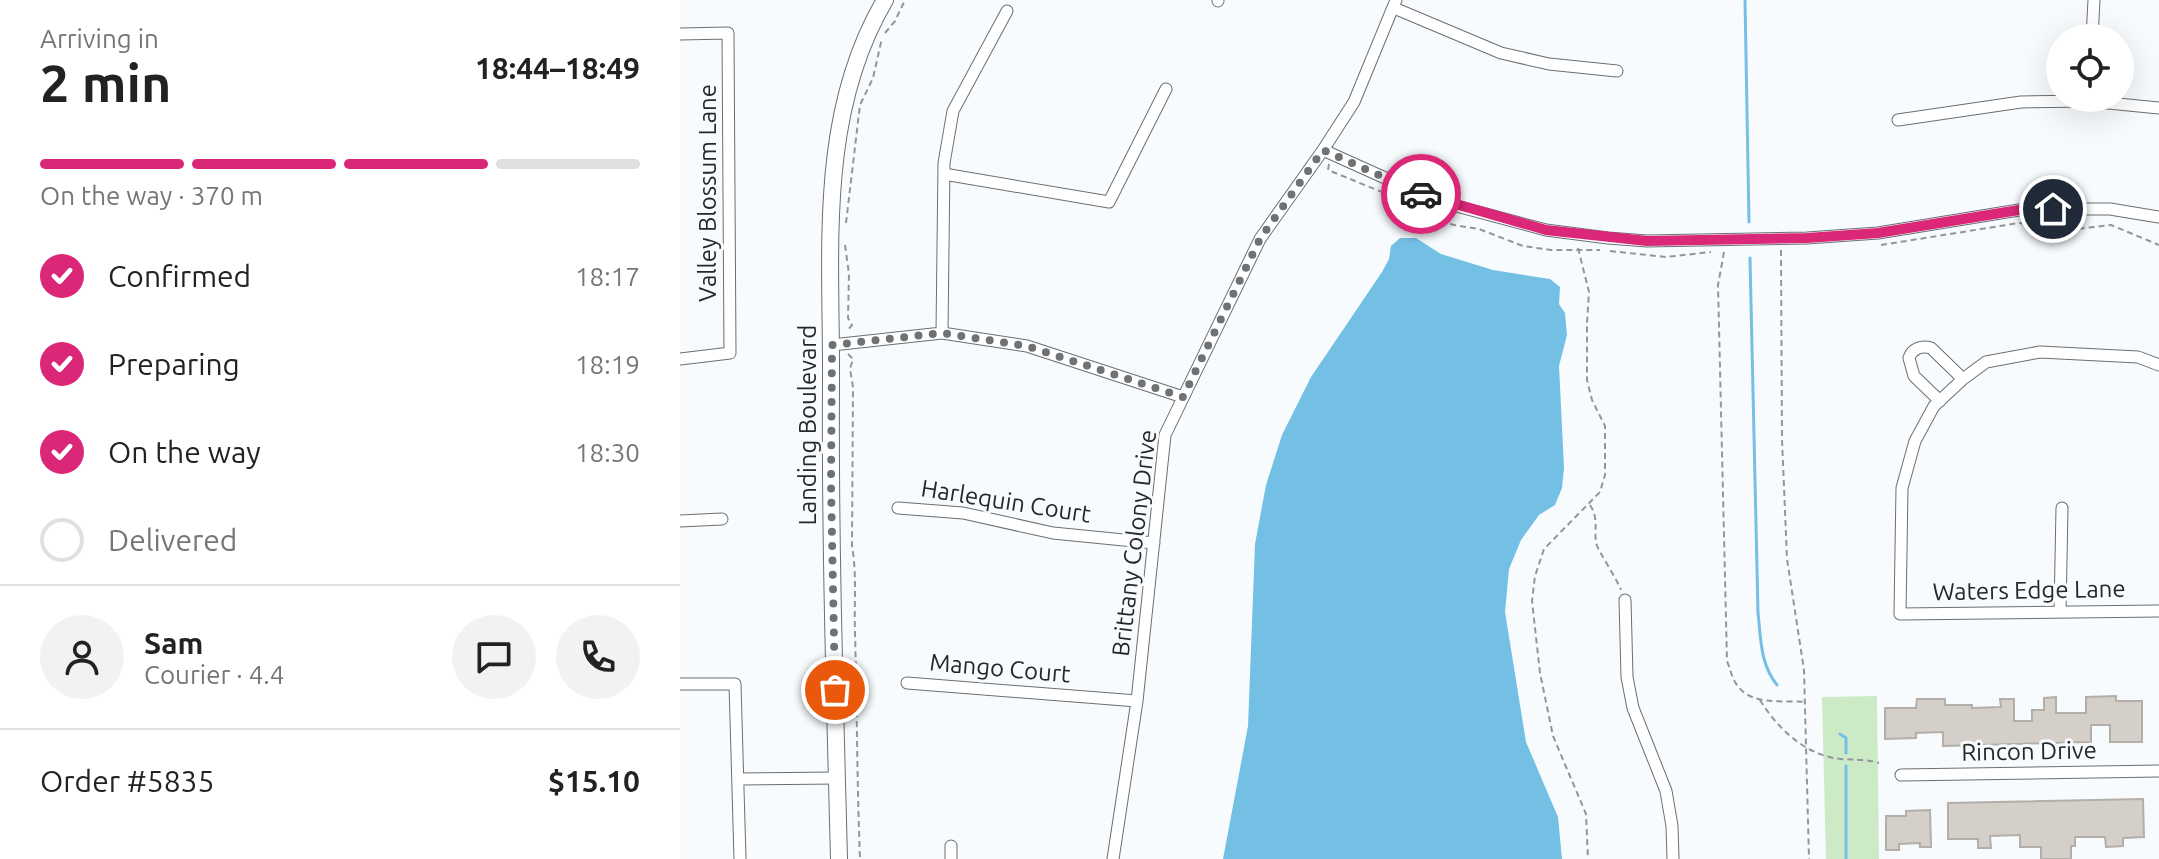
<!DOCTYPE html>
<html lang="en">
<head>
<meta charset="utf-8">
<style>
	:root { --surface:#fff; --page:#f2f2f2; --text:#222; --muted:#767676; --line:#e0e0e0; --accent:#db2777 }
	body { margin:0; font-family:Ubuntu,sans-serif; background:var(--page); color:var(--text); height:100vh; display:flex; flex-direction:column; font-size:30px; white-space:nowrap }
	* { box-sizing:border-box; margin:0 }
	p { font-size:26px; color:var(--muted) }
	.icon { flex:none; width:44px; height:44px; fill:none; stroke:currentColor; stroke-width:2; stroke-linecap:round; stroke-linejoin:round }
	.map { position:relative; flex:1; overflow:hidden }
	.details { display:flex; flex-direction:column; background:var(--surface); width:680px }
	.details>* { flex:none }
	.fabs { position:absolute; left:1366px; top:24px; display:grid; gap:16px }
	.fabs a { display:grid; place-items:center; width:88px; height:88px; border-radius:50%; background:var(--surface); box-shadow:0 8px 32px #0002; font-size:40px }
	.pin { position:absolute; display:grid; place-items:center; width:68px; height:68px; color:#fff; margin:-34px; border:4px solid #fff; border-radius:50%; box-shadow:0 2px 8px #0007 }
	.courier { position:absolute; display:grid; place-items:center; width:80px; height:80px; margin:-40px; border:6px solid #db2777; border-radius:50%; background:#fff; color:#222; box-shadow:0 2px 10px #0007 }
	.headline em { font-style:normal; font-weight:700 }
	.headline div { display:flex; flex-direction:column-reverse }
	.headline { display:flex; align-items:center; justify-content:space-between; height:136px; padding:0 40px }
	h1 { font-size:52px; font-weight:700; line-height:60px }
	.bar { display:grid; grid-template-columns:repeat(4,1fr); gap:12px 8px; align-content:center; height:96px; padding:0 40px }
	.bar i { height:10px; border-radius:6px; background:var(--line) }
	.bar .selected { background:var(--accent) }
	.bar p { grid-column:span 4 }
	.line { display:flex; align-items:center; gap:20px; padding:0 40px; border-top:2px solid var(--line) }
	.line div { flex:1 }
	.round { display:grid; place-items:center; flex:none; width:84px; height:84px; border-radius:42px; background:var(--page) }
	ol { padding:0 40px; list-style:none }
	li { display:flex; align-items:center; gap:24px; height:88px }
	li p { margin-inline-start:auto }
	li .icon { padding:8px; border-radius:50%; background:var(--accent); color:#fff; stroke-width:4 }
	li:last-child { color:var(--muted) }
	li i { width:44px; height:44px; border:4px solid var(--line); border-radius:50% }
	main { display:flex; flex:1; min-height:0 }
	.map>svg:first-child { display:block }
	.green { fill:#cdeac7 }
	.water { fill:#74c0e4 }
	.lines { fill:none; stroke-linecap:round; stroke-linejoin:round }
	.stream { stroke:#74c0e4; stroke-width:3 }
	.building { fill:#d4d0c9; stroke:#b3aea8; stroke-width:2 }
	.street-casing { stroke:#696f74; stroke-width:13 }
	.secondary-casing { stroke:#696f74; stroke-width:18 }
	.path { stroke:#939699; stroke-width:2; stroke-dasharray:6 4; stroke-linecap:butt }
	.street { stroke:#fff; stroke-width:11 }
	.secondary { stroke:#fff; stroke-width:16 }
	.done { stroke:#6e7274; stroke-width:8; stroke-dasharray:0 14.4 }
	.route { stroke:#db2777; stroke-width:10 }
	.labels { text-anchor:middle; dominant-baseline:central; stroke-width:6; stroke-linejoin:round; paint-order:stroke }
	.street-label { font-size:24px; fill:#25282a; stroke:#f7fbfe }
</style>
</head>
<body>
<main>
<section class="details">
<div class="headline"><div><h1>2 min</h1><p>Arriving in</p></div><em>18:44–18:49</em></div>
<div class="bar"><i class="selected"></i><i class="selected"></i><i class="selected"></i><i></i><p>On the way · 370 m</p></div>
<ol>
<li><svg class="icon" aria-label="check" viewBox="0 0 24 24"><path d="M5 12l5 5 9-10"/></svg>Confirmed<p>18:17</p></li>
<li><svg class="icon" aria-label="check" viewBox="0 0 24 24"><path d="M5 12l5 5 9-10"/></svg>Preparing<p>18:19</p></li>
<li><svg class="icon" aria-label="check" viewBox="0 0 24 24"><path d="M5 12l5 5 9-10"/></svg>On the way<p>18:30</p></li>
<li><i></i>Delivered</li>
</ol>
<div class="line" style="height:144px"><a class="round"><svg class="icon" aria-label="person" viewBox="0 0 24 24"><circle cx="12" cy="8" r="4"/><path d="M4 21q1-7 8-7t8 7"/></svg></a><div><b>Sam</b><p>Courier · 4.4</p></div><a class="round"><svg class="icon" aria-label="chat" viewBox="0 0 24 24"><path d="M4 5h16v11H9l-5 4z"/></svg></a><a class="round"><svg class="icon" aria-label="phone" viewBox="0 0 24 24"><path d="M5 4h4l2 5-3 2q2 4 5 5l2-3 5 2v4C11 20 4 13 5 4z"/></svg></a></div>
<div class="line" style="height:104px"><div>Order #5835</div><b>$15.10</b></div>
</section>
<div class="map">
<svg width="1479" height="859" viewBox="0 0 1479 859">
	<rect width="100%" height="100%" fill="#f7fbfe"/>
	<path class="green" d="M 1197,696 L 1199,859 L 1146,859 L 1142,697 Z"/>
	<path class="water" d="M 720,238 L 736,238 L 761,254 L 813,270 L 870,279 L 880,287 L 879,304 L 885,313 L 887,335 L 879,366 L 884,468 L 882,488 L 875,505 L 859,515 L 841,540 L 829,569 L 825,612 L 846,742 L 878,817 L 882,859 L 543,859 L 568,726 L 575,544 L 586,485 L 602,435 L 631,377 L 702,272 L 709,259 L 711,246 Z"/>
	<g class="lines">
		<path class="stream" d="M 1065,0 L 1069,222
			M 1070,258 L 1078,613 C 1081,639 1080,664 1097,685
			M 1160,734 L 1166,738 L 1166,753
			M 1166,859 L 1166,766"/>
	</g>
	<path class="building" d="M 1436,696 L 1436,701 L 1462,701 L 1462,742 L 1430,742 L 1430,725 L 1411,725 L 1411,742 L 1263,746 L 1263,732 L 1236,733 L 1236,738 L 1205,739 L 1205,708 L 1236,708 L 1237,699 L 1265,699 L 1265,705 L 1292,705 L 1292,708 L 1321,707 L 1320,699 L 1334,699 L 1334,721 L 1352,721 L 1352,710 L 1364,710 L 1364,698 L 1376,697 L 1376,713 L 1406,713 L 1406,697 Z
		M 1463,799 L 1464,837 L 1443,838 L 1443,846 L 1426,847 L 1425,837 L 1395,837 L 1395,846 L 1391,846 L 1391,859 L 1361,859 L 1361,847 L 1340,847 L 1340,835 L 1310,836 L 1311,848 L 1298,848 L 1298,839 L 1268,839 L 1268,803 Z
		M 1250,810 L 1251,847 L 1240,847 L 1240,843 L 1219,844 L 1219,850 L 1206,850 L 1206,816 L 1226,816 L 1226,811 Z"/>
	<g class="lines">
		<g class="street-casing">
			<path id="street" d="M 538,1 L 538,0
				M 714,8 L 821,53 L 869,64 L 937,71
				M 0,34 L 48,33 L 50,353 L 0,359
				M 1412,38 L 1414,0
				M 1218,120 L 1341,102 L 1408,101 L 1479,108
				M 643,150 L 754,200 L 866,230 L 928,238 L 967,241 L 1127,238 L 1198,233 L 1345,209 L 1430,209 L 1479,217
				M 264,174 L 429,202 L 486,89
				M 262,333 L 264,163 L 273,111 L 327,11
				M 152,345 L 262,333 L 347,346 L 503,397
				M 1479,365 L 1458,357 L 1360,352 L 1306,362 L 1283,379 L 1254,406 L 1235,441 L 1222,488 L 1220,614 L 1479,611
				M 1260,401 L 1234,376 L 1229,358 C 1232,349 1241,345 1251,348 L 1283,379
				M 218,508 L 283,513 L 373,533 L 474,543
				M 0,521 L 42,519
				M 945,600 L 947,677 L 953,708 L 986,791 L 992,826 L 993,859
				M 1380,611 L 1382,508
				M 227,683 L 457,701
				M 0,684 L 55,684 L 60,859
				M 1221,775 L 1479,771
				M 58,779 L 157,778
				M 271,859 L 271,846
				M 433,859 L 457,701 L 485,435 L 580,239 L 643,150 L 674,102 L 716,0"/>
		</g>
		<g class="secondary-casing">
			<path id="secondary" d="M 159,859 C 155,701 150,543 151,385 C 152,255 136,117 205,0"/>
		</g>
		<path class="path" d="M 205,33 L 215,21 L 225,0
			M 649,164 L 648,170 L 724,201 L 751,217 L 774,225 L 799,229 L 843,246 L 871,250 L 920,250
			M 166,223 L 180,105 L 193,78 L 202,38
			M 165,245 L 169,274 L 168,318 L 172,325 L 167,331
			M 1201,245 L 1339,223 L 1388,230 L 1431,225 L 1479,245
			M 898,248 L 909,292 L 907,323 L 907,380 L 912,400 L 925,426 L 925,475 L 920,492 L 864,549 L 855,576 L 852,601 L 860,673 L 873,736 L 906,814 L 908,859
			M 1101,250 L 1102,439 L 1107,559 L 1124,670 L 1129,859
			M 930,251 L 986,257 L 1031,252
			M 1044,252 L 1038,285 L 1047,661 C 1050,668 1052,679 1057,685 C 1071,706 1103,700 1125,702
			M 168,354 L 173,359 L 170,369 L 173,387 L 172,546 C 177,575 174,603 175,632 C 177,708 177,783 180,859
			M 910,505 C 919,519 914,528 916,543 C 918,551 936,577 941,590
			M 1080,700 C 1097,728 1126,756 1161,759 C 1174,760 1186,759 1199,763"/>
		<use href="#street" class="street"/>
		<use href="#secondary" class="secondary"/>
	</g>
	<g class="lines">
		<path class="done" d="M 155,690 L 151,485 L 152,345 L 262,333 L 347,346 L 503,397 L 580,239 L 643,150 L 741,194"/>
		<path class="route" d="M 741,194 L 866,230 L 967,241 L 1127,238 L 1198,233 L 1345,209 L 1373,209"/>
	</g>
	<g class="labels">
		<g class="street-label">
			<text transform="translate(27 193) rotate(-90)">Valley Blossum Lane</text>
			<text transform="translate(127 425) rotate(-90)">Landing Boulevard</text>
			<text transform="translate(326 501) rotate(9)">Harlequin Court</text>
			<text transform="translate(454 543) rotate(-83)">Brittany Colony Drive</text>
			<text transform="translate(1349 590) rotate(-1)">Waters Edge Lane</text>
			<text transform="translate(320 668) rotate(5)">Mango Court</text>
			<text transform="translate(1349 751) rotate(-1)">Rincon Drive</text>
		</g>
	</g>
</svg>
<div class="fabs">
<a><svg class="icon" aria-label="locate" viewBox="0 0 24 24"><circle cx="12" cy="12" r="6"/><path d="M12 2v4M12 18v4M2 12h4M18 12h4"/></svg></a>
</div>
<div class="pin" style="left:155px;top:690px;background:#ea580c"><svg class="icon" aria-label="bag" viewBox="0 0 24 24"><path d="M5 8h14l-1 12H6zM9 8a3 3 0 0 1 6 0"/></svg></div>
<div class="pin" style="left:1373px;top:209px;background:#1f2937"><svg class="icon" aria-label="home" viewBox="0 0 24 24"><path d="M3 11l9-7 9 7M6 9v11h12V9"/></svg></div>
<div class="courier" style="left:741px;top:194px"><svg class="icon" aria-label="car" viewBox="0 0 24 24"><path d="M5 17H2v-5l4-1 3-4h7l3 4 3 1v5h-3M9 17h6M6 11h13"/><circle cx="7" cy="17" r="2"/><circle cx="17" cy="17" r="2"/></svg></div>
</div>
</main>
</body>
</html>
